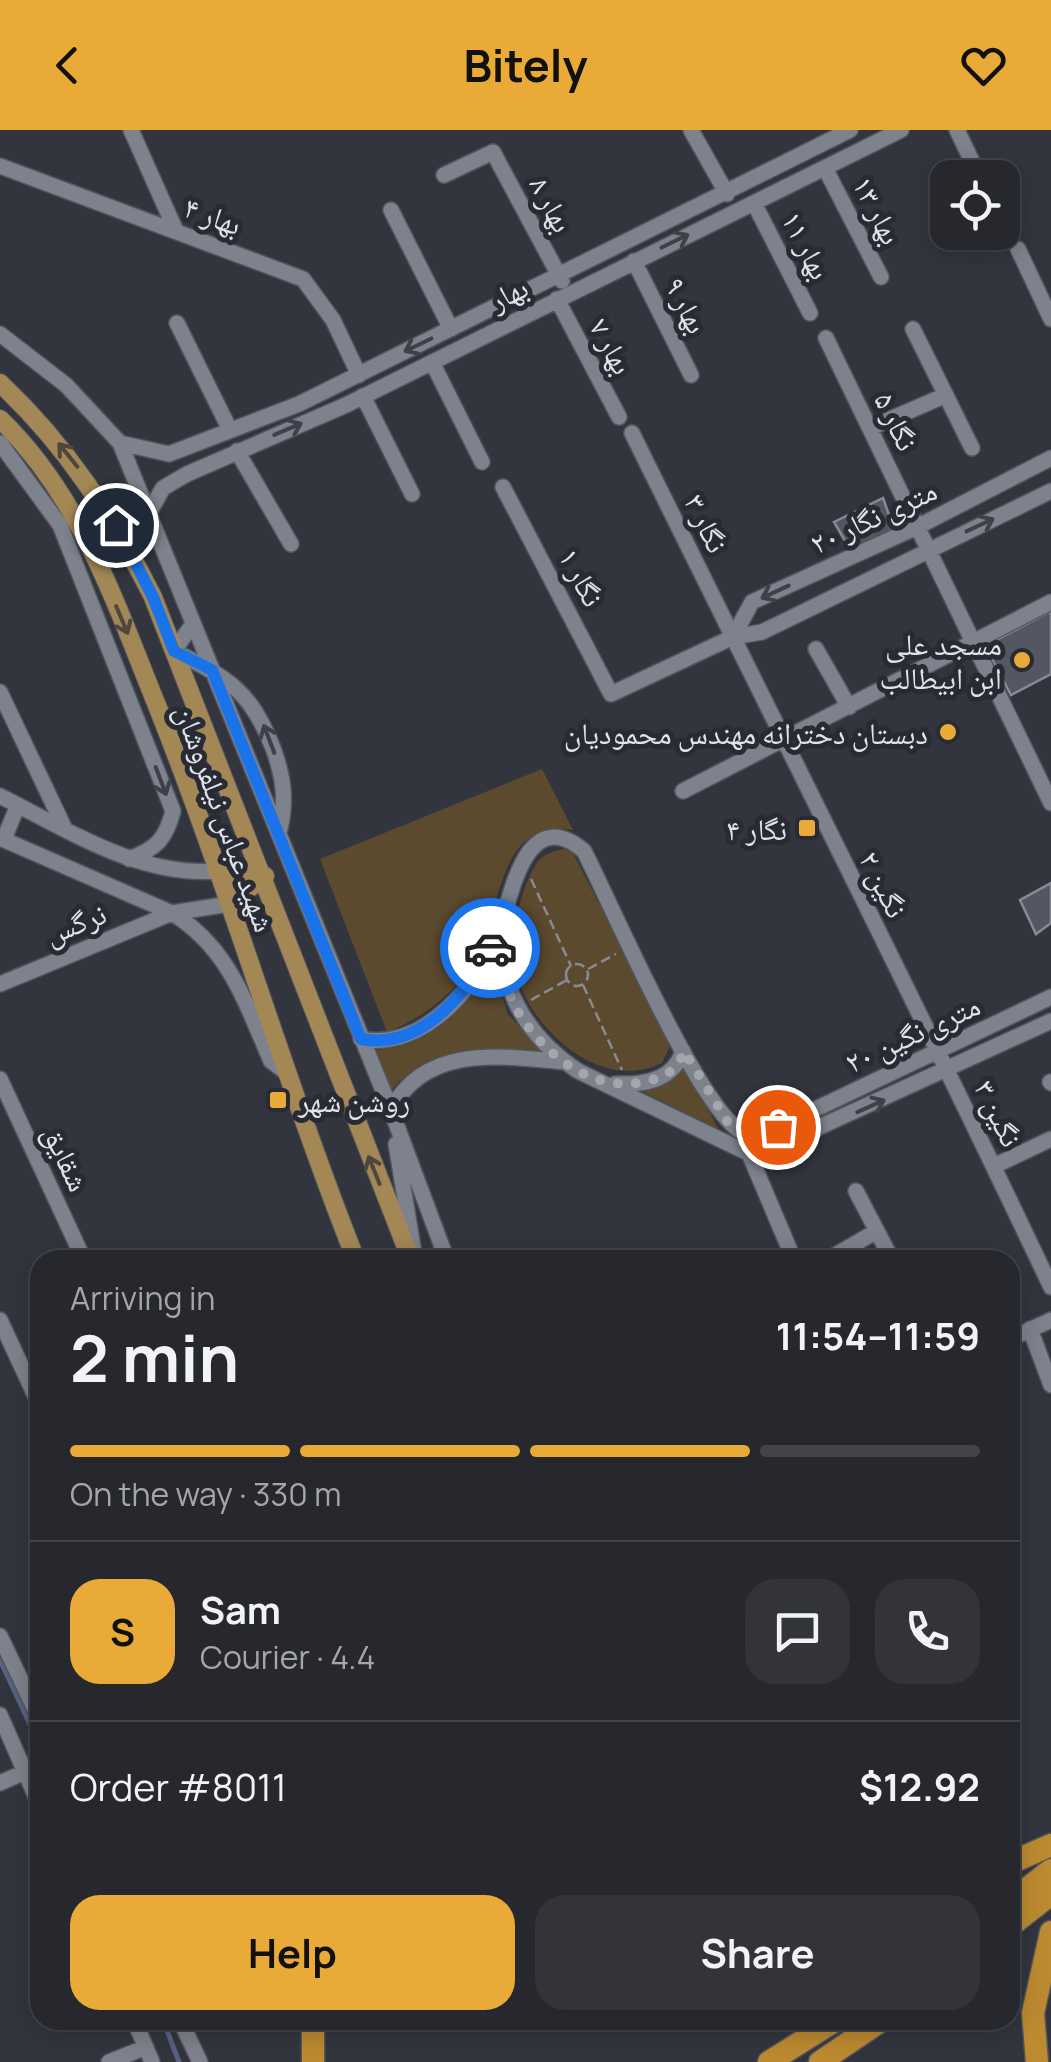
<!DOCTYPE html>
<html lang="en">
<head>
<meta charset="utf-8">
<style>
	:root { --surface:#26282e; --page:#32343a; --text:#f1f3f6; --muted:#a4a6aa; --line:#42444a; --accent:#e9aa38 }
	body { margin:0; font-family:Manrope,"Noto Naskh Arabic",sans-serif; background:var(--page); color:var(--text); height:100vh; display:flex; flex-direction:column; font-size:38px; white-space:nowrap }
	* { box-sizing:border-box; margin:0 }
	p { font-size:32px; color:var(--muted) }
	.icon { flex:none; width:55px; height:55px; fill:none; stroke:currentColor; stroke-width:2; stroke-linecap:round; stroke-linejoin:round }
	.map { position:relative; flex:1; overflow:hidden }
	.drawer { position:absolute; left:30px; top:1120px; width:990px; height:780px; display:flex; flex-direction:column; background:var(--surface); border-radius:30px; box-shadow:0 5px 25px #0003,0 0 0 2px var(--line) }
	.drawer>* { flex:none }
	.controls { position:absolute; left:930px; top:30px; display:grid; gap:20px }
	.controls a { display:grid; place-items:center; width:90px; height:90px; border-radius:20px; background:var(--surface); box-shadow:0 5px 25px #0003,0 0 0 2px var(--line); font-size:50px }
	.pin { position:absolute; display:grid; place-items:center; width:85px; height:85px; color:#fff; margin:-42px; border:5px solid #fff; border-radius:50%; box-shadow:0 2px 10px #0007 }
	.courier { position:absolute; display:grid; place-items:center; width:100px; height:100px; margin:-50px; border:8px solid #1a73e8; border-radius:50%; background:#fff; color:#222; box-shadow:0 2px 12px #0007 }
	.head em { font-style:normal; font-weight:700 }
	.head div { display:flex; flex-direction:column-reverse }
	.head { display:flex; align-items:center; justify-content:space-between; height:170px; padding:0 40px }
	h1 { font-size:65px; font-weight:700; line-height:75px }
	.bar { display:grid; grid-template-columns:repeat(4,1fr); gap:15px 10px; align-content:center; height:120px; padding:0 40px }
	.bar i { height:12px; border-radius:8px; background:var(--line) }
	.bar .selected { background:var(--accent) }
	.bar p { grid-column:span 4 }
	.line { display:flex; align-items:center; gap:25px; padding:0 40px; border-top:2px solid var(--line) }
	.line div { flex:1 }
	.round { display:grid; place-items:center; flex:none; width:105px; height:105px; border-radius:30px; background:var(--page) }
	.action { display:flex; gap:20px; margin-top:auto; padding:20px 40px }
	.action a { flex:1; height:115px; border-radius:30px; background:var(--accent); color:#111; font-size:40px; font-weight:700; line-height:115px; text-align:center }
	.action a+a { background:var(--page); color:var(--text) }
	header { display:flex; justify-content:space-between; align-items:center; height:130px; padding:0 40px; background:var(--accent); color:#111; font-size:45px; font-weight:700 }
	.map>svg:first-child { display:block }
	.green { fill:#5c4a2f }
	.lines { fill:none; stroke-linecap:round; stroke-linejoin:round }
	.stream { stroke:#586180; stroke-width:5 }
	.building { fill:#545761; stroke:#868a95; stroke-width:2.5 }
	.minor-casing { stroke:#52545c; stroke-width:18 }
	.major-casing { stroke:#52545c; stroke-width:20 }
	.highway-casing { stroke:#52545c; stroke-width:25 }
	.path { stroke:#888b92; stroke-width:2.5; stroke-dasharray:10 5; stroke-linecap:butt }
	.minor { stroke:#7e828c; stroke-width:15 }
	.major { stroke:#a38755; stroke-width:18 }
	.highway { stroke:#bc8a30; stroke-width:22 }
	.oneway { stroke:#3e414a }
	.oneway2 { stroke:#4d473e }
	.done { stroke:#a4a6ad; stroke-width:10; stroke-dasharray:0 18 }
	.route { stroke:#1a73e8; stroke-width:12 }
	.poi-dot { fill:#e9aa38; stroke:#282b34; stroke-width:4 }
	.labels { text-anchor:middle; dominant-baseline:central; stroke-width:10; stroke-linejoin:round; paint-order:stroke }
	.street-label { font-size:30px; fill:#e1e3e9; stroke:#282b34 }
	.poi-label { font-size:30px; fill:#e1e3e9; stroke:#282b34; text-anchor:end }
</style>
</head>
<body>
<header><svg class="icon" aria-label="back" viewBox="0 0 24 24"><path d="M15 5l-7 7 7 7"/></svg>Bitely<svg class="icon" aria-label="heart" viewBox="0 0 24 24"><path d="M12 20l-8-8c-3-5 5-10 8-4 3-6 11-1 8 4z"/></svg></header>
<div class="map">
<svg width="1051" height="1932" viewBox="0 0 1051 1932">
	<rect width="100%" height="100%" fill="#32353e"/>
	<path class="green" d="M 542,639 L 573,700 C 495,689 503,781 476,828 C 458,861 422,889 387,902 L 320,729 Z
		M 563,719 L 572,721 L 671,914 L 662,933 C 596,965 522,892 512,828 C 509,804 517,782 524,760 C 533,738 537,723 563,719 Z
		M 493,829 L 507,883 L 543,922 C 485,916 429,913 390,962 L 371,920 C 429,920 469,877 493,829 Z
		M 685,936 L 719,1000 L 637,959 L 669,952 Z"/>
	<g class="lines">
		<path class="stream" d="M 0,1530 L 40,1616
			M 163,1890 L 179,1932"/>
	</g>
	<path class="building" d="M 883,368 L 894,399 L 851,421 L 834,392 Z
		M 1051,481 L 1051,544 L 1011,565 L 985,516 Z
		M 1051,753 L 1051,793 L 1036,804 L 1020,770 Z"/>
	<g class="lines">
		<g class="minor-casing">
			<path id="minor" d="M 131,0 L 176,101
				M 691,0 L 727,64
				M 957,0 L 980,48
				M 0,36 L 303,149 L 333,190 L 359,245
				M 825,38 L 881,147
				M 444,45 L 493,22 L 562,151
				M 754,73 L 810,183
				M 391,80 L 451,199
				M 1018,119 L 1051,189
				M 634,131 L 691,245
				M 557,169 L 619,287
				M 177,193 L 230,300
				M 913,199 L 972,318
				M 0,204 L 66,255 L 120,313 L 391,980 L 447,1130
				M 826,208 L 1051,673
				M 432,232 L 482,332
				M 363,266 L 412,364
				M 870,298 L 946,265
				M 632,303 C 772,587 915,870 1051,1157
				M 0,313 L 60,395 L 173,681 C 166,709 156,719 129,729
				M 120,313 L 169,324 L 299,274 L 850,0
				M 237,321 L 291,414
				M 503,357 L 611,564 L 733,507 L 762,502 L 1051,361
				M 149,383 L 163,358 L 187,344 L 346,275 L 901,0
				M 192,495 L 174,521 C 229,549 250,560 273,618 C 284,648 287,672 279,703
				M 733,507 L 752,472 L 917,397 L 1051,328
				M 816,519 L 849,577
				M 0,562 L 64,697
				M 683,661 L 1051,472
				M 0,666 C 68,700 139,747 217,741
				M 0,708 L 172,783 L 229,774
				M 4,709 L 18,675
				M 499,803 C 501,863 529,908 578,941 L 748,1023 L 765,1022 L 1051,891
				M 0,854 L 172,783 C 229,818 245,872 271,931 L 287,943
				M 361,909 C 425,921 481,853 500,798 C 512,762 527,673 584,721 C 613,778 696,972 740,1001 L 778,997 L 1051,867
				M 0,949 L 84,1130
				M 1050,952 L 1051,953
				M 615,954 C 643,955 673,951 683,921
				M 391,980 C 425,914 501,926 564,932
				M 396,1014 L 415,1129
				M 745,1014 L 794,1130
				M 994,1036 L 1051,1009
				M 856,1061 L 892,1130
				M 827,1130 L 877,1101
				M 0,1190 L 40,1276
				M 1030,1199 L 1051,1255
				M 1010,1209 L 1051,1190
				M 0,1506 L 40,1590
				M 0,1585 L 40,1676
				M 0,1653 L 25,1642
				M 134,1890 L 152,1932
				M 180,1890 L 200,1932
				M 109,1932 L 146,1917"/>
		</g>
		<g class="major-casing">
			<path id="major" d="M 0,253 C 67,316 112,386 153,467 L 411,1130
				M 0,289 C 80,366 115,472 156,573 C 229,756 283,946 356,1130
				M 217,741 L 265,746
				M 229,774 L 265,746"/>
		</g>
		<g class="highway-casing">
			<path id="highway" d="M 1010,1733 L 1051,1715
				M 1010,1772 L 1051,1740
				M 1010,1796 L 1051,1764
				M 313,1890 L 313,1932
				M 769,1932 L 836,1890
				M 820,1932 L 882,1890
				M 1037,1932 L 1033,1883 L 1051,1802"/>
		</g>
		<path class="path" d="M 531,749 L 571,836
			M566 845a11 11 0 1 1 22 0a11 11 0 1 1-22 0Z
			M 588,839 L 616,824
			M 583,855 L 622,940
			M 531,870 L 567,850"/>
		<use href="#minor" class="minor"/>
		<use href="#major" class="major"/>
		<use href="#highway" class="highway"/>
	</g>
	<defs><path id="oneway-shaft" d="M-6 0H5M1.5-3L5.5 0L1.5 3" fill="none" stroke-width="1.6" stroke-linecap="round" stroke-linejoin="round" transform="scale(2.5)"/></defs>
	<g class="oneway">
		<use href="#oneway-shaft" transform="translate(675 111) rotate(-26)"/>
		<use href="#oneway-shaft" transform="translate(418 215) rotate(154)"/>
		<use href="#oneway-shaft" transform="translate(288 299) rotate(-23)"/>
		<use href="#oneway-shaft" transform="translate(980 395) rotate(-25)"/>
		<use href="#oneway-shaft" transform="translate(775 462) rotate(155)"/>
		<use href="#oneway-shaft" transform="translate(269 609) rotate(-111)"/>
		<use href="#oneway-shaft" transform="translate(161 651) rotate(69)"/>
		<use href="#oneway-shaft" transform="translate(871 976) rotate(-24)"/>
	</g>
	<g class="oneway2">
		<use href="#oneway-shaft" transform="translate(68 325) rotate(-129)"/>
		<use href="#oneway-shaft" transform="translate(122 490) rotate(67)"/>
		<use href="#oneway-shaft" transform="translate(374 1040) rotate(-112)"/>
	</g>
	<g class="lines">
		<path class="done" d="M 490,818 L 499,799 C 500,830 504,861 522,888 C 550,930 599,966 652,950 C 669,945 678,938 684,921 L 729,994 L 756,1002 L 778,997"/>
		<path class="route" d="M 116,395 L 153,467 L 174,521 L 212,540 L 361,909 C 420,920 465,866 490,818"/>
	</g>
	<g class="poi-dot">
		<circle cx="1022" cy="530" r="10"/>
		<circle cx="948" cy="602" r="10"/>
		<rect x="797" y="688" width="20" height="20" rx="5"/>
		<rect x="268" y="960" width="20" height="20" rx="5"/>
	</g>
	<g class="labels">
		<g class="street-label">
			<text transform="translate(552 74) rotate(62)">بهار ۸</text>
			<text transform="translate(878 80) rotate(63)">بهار ۱۳</text>
			<text transform="translate(213 85) rotate(20)">بهار ۴</text>
			<text transform="translate(807 115) rotate(63)">بهار ۱۱</text>
			<text transform="translate(508 163) rotate(-27)">بهار</text>
			<text transform="translate(687 175) rotate(63)">بهار ۹</text>
			<text transform="translate(612 216) rotate(62)">بهار ۷</text>
			<text transform="translate(897 291) rotate(64)">نگار ۵</text>
			<text transform="translate(873 386) rotate(-25)">۲۰ متری نگار</text>
			<text transform="translate(707 393) rotate(64)">نگار ۳</text>
			<text transform="translate(582 447) rotate(62)">نگار ۱</text>
			<text transform="translate(226 688) rotate(70)">شهید عباس نیلفروشان</text>
			<text transform="translate(884 754) rotate(63)">نگین ۲</text>
			<text transform="translate(75 793) rotate(-22)">نرگس</text>
			<text transform="translate(912 903) rotate(-25)">۲۰ متری نگین</text>
			<text transform="translate(999 983) rotate(64)">نگین ۳</text>
			<text transform="translate(67 1028) rotate(65)">شقایق</text>
		</g>
		<g class="poi-label">
			<text x="1002" y="513">مسجد علی<tspan x="1002" dy="34">ابن ابیطالب</tspan></text>
			<text x="928" y="602">دبستان دخترانه مهندس محمودیان</text>
			<text x="787" y="698">نگار ۴</text>
			<text x="298" y="970" text-anchor="start">روشن شهر</text>
		</g>
	</g>
</svg>
<div class="controls">
<a><svg class="icon" aria-label="locate" viewBox="0 0 24 24"><circle cx="12" cy="12" r="6"/><path d="M12 2v4M12 18v4M2 12h4M18 12h4"/></svg></a>
</div>
<div class="pin" style="left:778px;top:997px;background:#ea580c"><svg class="icon" aria-label="bag" viewBox="0 0 24 24"><path d="M5 8h14l-1 12H6zM9 8a3 3 0 0 1 6 0"/></svg></div>
<div class="pin" style="left:116px;top:395px;background:#1f2937"><svg class="icon" aria-label="home" viewBox="0 0 24 24"><path d="M3 11l9-7 9 7M6 9v11h12V9"/></svg></div>
<div class="courier" style="left:490px;top:818px"><svg class="icon" aria-label="car" viewBox="0 0 24 24"><path d="M5 17H2v-5l4-1 3-4h7l3 4 3 1v5h-3M9 17h6M6 11h13"/><circle cx="7" cy="17" r="2"/><circle cx="17" cy="17" r="2"/></svg></div>
<section class="drawer">
<div class="head"><div><h1>2 min</h1><p>Arriving in</p></div><em>11:54–11:59</em></div>
<div class="bar"><i class="selected"></i><i class="selected"></i><i class="selected"></i><i></i><p>On the way · 330 m</p></div>
<div class="line" style="height:180px"><b class="round" style="background:var(--accent);color:#111">S</b><div><b>Sam</b><p>Courier · 4.4</p></div><a class="round"><svg class="icon" aria-label="chat" viewBox="0 0 24 24"><path d="M4 5h16v11H9l-5 4z"/></svg></a><a class="round"><svg class="icon" aria-label="phone" viewBox="0 0 24 24"><path d="M5 4h4l2 5-3 2q2 4 5 5l2-3 5 2v4C11 20 4 13 5 4z"/></svg></a></div>
<div class="line" style="height:130px"><div>Order #8011</div><b>$12.92</b></div>
<div class="action"><a>Help</a><a>Share</a></div>
</section>
</div>
</body>
</html>
